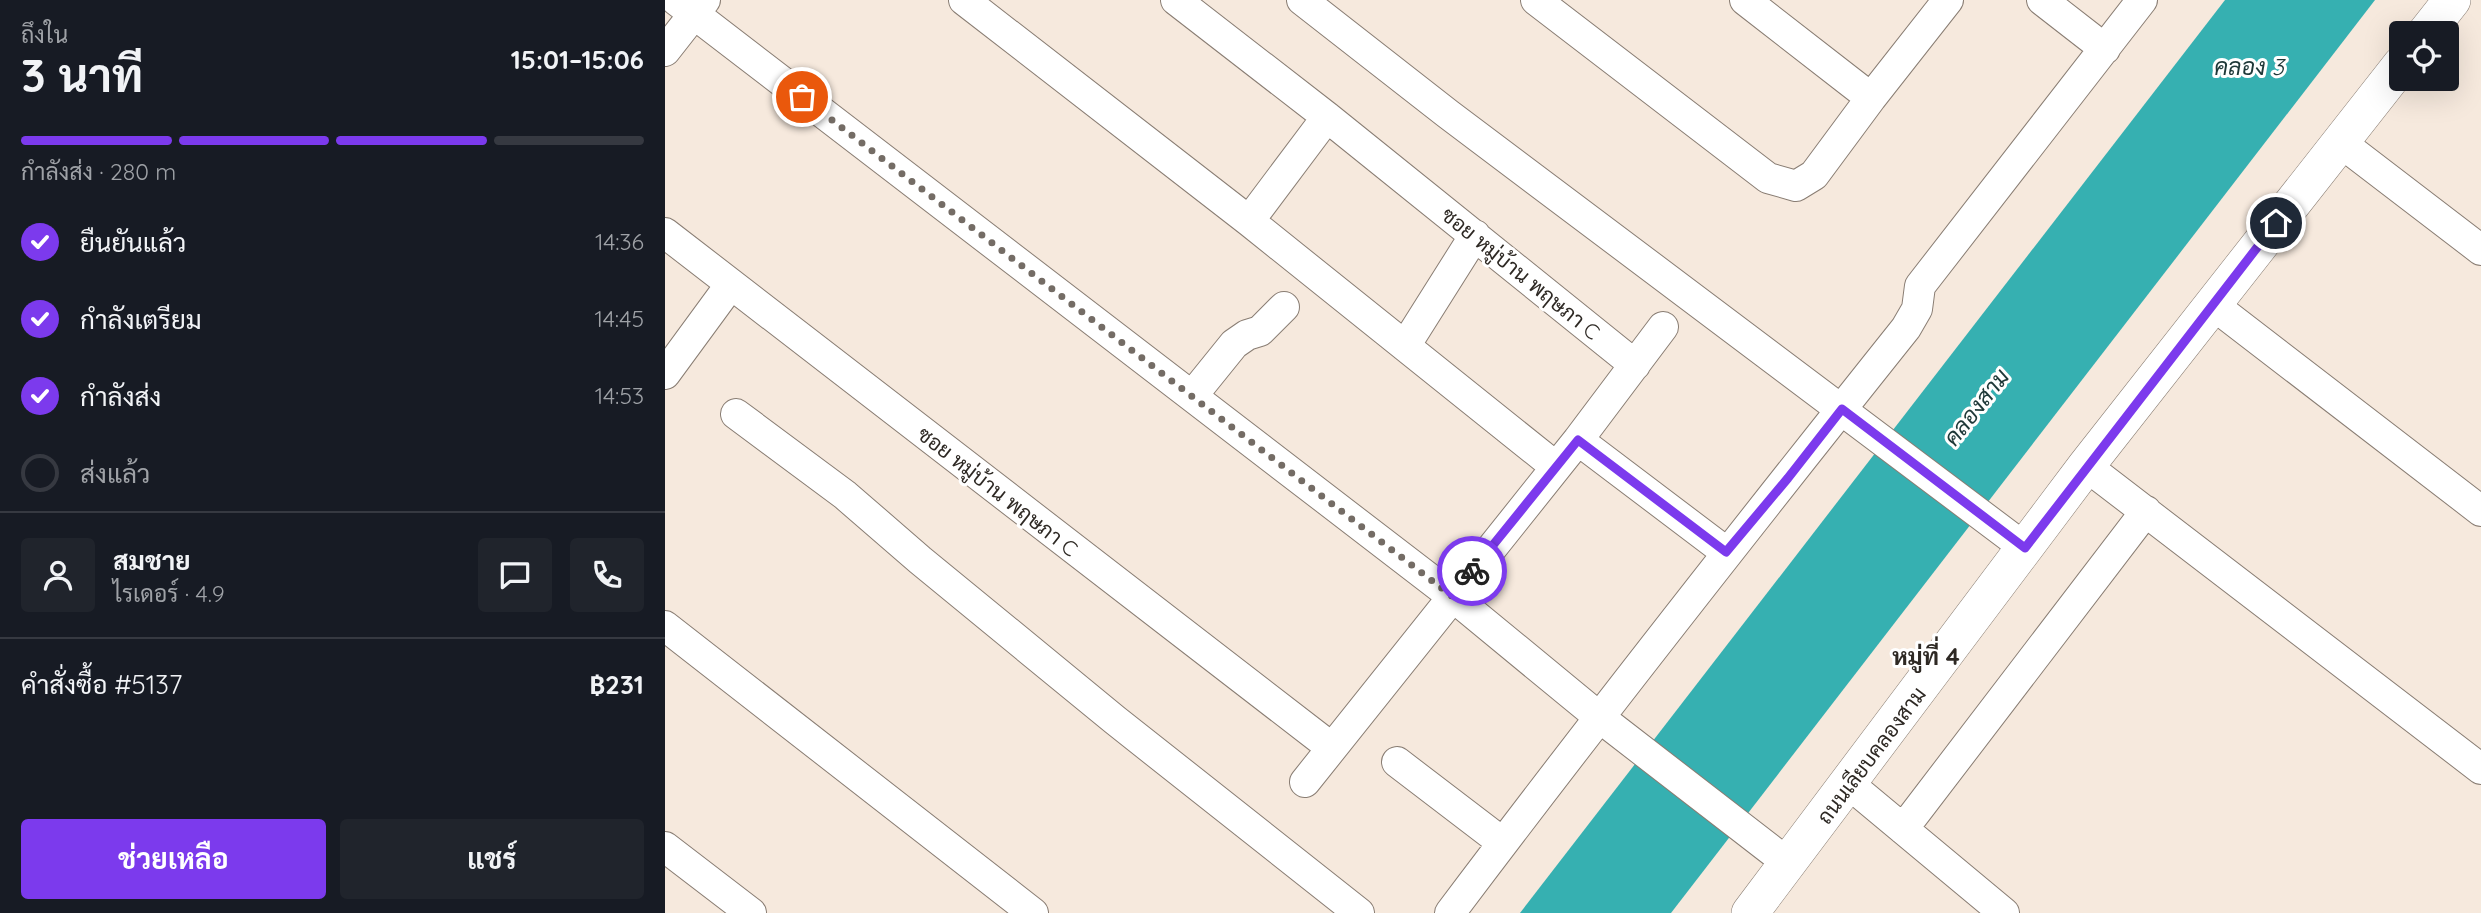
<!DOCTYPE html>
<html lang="th">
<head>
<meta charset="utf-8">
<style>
	:root { --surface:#171b24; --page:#20242c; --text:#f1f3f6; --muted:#9ea1a6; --line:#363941; --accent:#7c3aed }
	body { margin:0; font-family:Quicksand,Sarabun,sans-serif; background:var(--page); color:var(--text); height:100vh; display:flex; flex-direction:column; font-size:26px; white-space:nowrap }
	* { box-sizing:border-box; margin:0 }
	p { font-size:23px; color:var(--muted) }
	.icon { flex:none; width:38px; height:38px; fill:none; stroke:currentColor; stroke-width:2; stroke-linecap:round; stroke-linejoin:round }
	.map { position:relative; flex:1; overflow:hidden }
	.sheet { display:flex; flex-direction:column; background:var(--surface); width:665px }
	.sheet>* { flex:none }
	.tools { position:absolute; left:1724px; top:21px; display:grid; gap:14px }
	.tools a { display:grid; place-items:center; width:70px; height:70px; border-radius:7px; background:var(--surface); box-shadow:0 7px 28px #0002; font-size:35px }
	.pin { position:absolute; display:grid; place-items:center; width:60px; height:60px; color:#fff; margin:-30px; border:4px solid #fff; border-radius:50%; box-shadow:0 2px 7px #0007 }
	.courier { position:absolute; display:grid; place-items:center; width:70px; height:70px; margin:-35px; border:5px solid #7c3aed; border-radius:50%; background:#fff; color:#222; box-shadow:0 2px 9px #0007 }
	.head em { font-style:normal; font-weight:700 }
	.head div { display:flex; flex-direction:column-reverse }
	.head { display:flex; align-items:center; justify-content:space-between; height:119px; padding:0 21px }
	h1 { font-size:46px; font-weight:700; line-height:52px }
	.bar { display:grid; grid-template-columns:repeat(4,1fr); gap:10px 7px; align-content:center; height:84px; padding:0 21px }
	.bar i { height:9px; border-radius:5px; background:var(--line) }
	.bar .on { background:var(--accent) }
	.bar p { grid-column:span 4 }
	.line { display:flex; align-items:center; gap:18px; padding:0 21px; border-top:2px solid var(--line) }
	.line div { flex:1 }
	.round { display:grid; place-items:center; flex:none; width:74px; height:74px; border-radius:7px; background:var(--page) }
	ol { padding:0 21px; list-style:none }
	li { display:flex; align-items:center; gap:21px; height:77px }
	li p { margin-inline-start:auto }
	li .icon { padding:7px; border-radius:50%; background:var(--accent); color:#fff; stroke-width:4 }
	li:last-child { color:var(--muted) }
	li i { width:38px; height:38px; border:4px solid var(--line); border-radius:50% }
	.button { display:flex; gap:14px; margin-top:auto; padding:14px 21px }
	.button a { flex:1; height:80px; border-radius:7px; background:var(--accent); color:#fff; font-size:28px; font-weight:700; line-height:80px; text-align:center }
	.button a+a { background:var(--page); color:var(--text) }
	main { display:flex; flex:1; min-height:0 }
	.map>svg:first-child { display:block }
	.water { fill:#36b0b1 }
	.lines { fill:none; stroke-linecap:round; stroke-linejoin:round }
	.minor-casing { stroke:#897d73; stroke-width:32 }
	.major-casing { stroke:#897d73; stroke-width:38 }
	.minor { stroke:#fff; stroke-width:30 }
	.major { stroke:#fff; stroke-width:37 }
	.done { stroke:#746c65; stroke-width:7; stroke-dasharray:0 12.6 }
	.route { stroke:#7c3aed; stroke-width:9 }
	.labels { text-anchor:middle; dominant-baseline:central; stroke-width:6; stroke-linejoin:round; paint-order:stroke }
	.street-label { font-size:21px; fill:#2e2924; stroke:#fff }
	.water-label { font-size:23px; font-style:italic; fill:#1e3838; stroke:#fff }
	.quarter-label { font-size:24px; font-weight:bold; fill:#2e2924; stroke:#fff }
</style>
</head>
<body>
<main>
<section class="sheet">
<div class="head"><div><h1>3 นาที</h1><p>ถึงใน</p></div><em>15:01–15:06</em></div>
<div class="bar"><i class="on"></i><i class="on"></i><i class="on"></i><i></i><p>กำลังส่ง · 280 m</p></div>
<ol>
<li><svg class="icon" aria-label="check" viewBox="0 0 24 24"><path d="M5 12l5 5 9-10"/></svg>ยืนยันแล้ว<p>14:36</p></li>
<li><svg class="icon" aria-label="check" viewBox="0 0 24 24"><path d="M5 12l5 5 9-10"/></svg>กำลังเตรียม<p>14:45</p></li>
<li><svg class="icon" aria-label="check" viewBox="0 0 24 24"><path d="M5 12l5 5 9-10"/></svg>กำลังส่ง<p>14:53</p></li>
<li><i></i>ส่งแล้ว</li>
</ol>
<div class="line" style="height:126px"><a class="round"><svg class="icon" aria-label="person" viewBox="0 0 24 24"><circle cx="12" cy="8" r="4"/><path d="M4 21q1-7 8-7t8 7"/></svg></a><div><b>สมชาย</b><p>ไรเดอร์ · 4.9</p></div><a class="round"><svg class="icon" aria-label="chat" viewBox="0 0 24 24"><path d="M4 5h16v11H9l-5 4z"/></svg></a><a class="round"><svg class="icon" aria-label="phone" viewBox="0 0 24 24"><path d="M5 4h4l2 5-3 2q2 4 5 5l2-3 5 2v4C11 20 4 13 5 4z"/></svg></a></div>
<div class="line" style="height:91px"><div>คำสั่งซื้อ #5137</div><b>฿231</b></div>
<div class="button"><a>ช่วยเหลือ</a><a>แชร์</a></div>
</section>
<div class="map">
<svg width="1816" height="913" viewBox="0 0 1816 913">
	<rect width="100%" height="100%" fill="#f6e9dd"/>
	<path class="water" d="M 1560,0 L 1710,0 L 1006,913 L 855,913 Z"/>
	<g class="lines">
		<g class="minor-casing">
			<path id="minor" d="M 11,0 L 787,596 L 934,717 L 1124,864
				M 299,0 L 584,221 L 891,467
				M 511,0 L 662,117 L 970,365
				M 637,0 L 783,114 L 1360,548
				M 871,0 L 1103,178 L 1131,186 L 1149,175 L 1206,98 L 1283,0
				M 1080,0 L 1206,98
				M 1377,0 L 1440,49
				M 0,51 L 40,0
				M 1675,142 L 1816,250
				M 584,221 L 662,117
				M 0,233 L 667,748
				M 1547,304 L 1816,511
				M 740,346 L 810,235
				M 0,374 L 66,284
				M 527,396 L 569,344 L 582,335 L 595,331 L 619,307
				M 71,414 L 180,495 L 255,560 L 450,720 L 694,913
				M 913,440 L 1061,552
				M 1421,466 L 1816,769
				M 0,626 L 368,913
				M 732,762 L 838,843
				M 640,782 L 913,440 L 998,327
				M 1184,784 L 1339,913
				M 1238,829 L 1481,511
				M 0,847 L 86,913
				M 785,913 C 934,715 1087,521 1241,328 L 1252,309 L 1255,286 L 1477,0"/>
		</g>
		<g class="major-casing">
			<path id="major" d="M 1761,33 L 1787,0
				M 1085,913 L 1421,466 L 1736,65"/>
		</g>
		<use href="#minor" class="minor"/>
		<use href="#major" class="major"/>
	</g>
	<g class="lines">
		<path class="done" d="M 137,97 L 787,596 L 807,571"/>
		<path class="route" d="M 807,571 L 913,440 L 1061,552 L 1123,478 L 1177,409 L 1360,548 L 1611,223"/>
	</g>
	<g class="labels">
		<g class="street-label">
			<text transform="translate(856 273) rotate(39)">ซอย หมู่บ้าน พฤษภา C</text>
			<text transform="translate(333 491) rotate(38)">ซอย หมู่บ้าน พฤษภา C</text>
			<text transform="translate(1206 755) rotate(-53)">ถนนเลียบคลองสาม</text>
		</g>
		<g class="water-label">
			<text x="1584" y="66">คลอง 3</text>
			<text transform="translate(1311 407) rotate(-52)">คลองสาม</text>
		</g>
		<g class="quarter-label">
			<text x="1261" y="656">หมู่ที่ 4</text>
		</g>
	</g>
</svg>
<div class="tools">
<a><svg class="icon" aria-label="locate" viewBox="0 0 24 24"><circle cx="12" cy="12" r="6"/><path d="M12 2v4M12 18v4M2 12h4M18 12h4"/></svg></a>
</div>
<div class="pin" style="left:137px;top:97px;background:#ea580c"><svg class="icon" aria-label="bag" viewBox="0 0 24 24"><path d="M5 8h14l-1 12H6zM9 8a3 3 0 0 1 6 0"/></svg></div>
<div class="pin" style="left:1611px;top:223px;background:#1f2937"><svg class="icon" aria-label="home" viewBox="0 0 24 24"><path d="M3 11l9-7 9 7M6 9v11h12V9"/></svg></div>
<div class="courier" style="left:807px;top:571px"><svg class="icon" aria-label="bike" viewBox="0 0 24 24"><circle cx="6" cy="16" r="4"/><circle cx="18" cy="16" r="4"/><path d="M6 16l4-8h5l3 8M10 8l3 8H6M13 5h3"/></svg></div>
</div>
</main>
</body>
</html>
